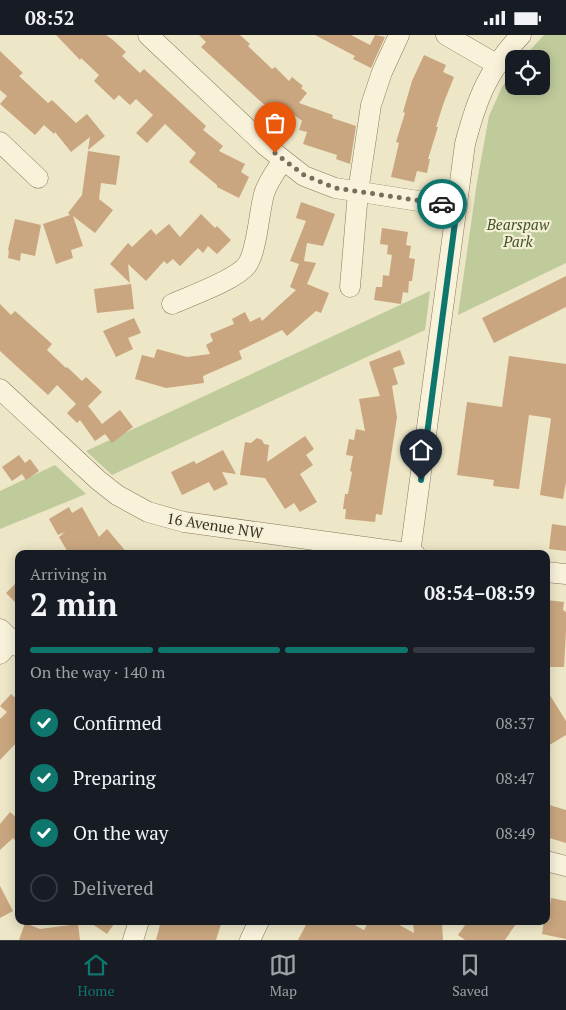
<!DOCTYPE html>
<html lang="en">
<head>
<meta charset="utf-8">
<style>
	:root { --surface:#171b24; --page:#242831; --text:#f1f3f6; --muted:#9ea1a6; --line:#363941; --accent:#0f766e }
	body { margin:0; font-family:"PT Serif",serif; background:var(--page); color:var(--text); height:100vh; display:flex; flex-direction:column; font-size:19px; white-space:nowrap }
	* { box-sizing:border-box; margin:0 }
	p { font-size:16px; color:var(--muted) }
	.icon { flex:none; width:28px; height:28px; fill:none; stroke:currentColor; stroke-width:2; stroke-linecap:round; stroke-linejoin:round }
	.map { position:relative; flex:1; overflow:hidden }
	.details { position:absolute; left:15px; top:515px; width:535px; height:375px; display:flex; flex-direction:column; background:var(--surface); border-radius:10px; box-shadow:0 2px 12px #0003 }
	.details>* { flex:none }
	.controls { position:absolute; left:505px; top:15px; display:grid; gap:10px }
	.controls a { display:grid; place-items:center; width:45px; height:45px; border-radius:10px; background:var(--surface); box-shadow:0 2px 12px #0003; font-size:25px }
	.pin { position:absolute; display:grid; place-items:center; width:42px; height:42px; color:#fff; margin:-51px -21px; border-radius:50% 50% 50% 0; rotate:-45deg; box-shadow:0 0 5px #0007 }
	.pin .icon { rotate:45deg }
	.courier { position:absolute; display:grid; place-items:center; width:50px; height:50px; margin:-25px; border:4px solid #0f766e; border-radius:50%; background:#fff; color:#222; box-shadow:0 1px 6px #0007 }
	.head em { font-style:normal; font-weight:600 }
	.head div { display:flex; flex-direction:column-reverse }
	.head { display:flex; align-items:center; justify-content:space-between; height:85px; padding:0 15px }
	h1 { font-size:32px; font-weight:600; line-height:38px }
	.bar { display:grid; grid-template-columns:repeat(4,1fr); gap:8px 5px; align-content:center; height:60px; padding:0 15px }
	.bar i { height:6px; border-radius:4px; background:var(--line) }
	.bar .current { background:var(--accent) }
	.bar p { grid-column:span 4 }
	ol { padding:0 15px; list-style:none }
	li { display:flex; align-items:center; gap:15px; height:55px }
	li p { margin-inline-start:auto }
	li .icon { padding:5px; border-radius:50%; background:var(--accent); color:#fff; stroke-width:4 }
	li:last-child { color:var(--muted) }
	li i { width:28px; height:28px; border:2px solid var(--line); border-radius:50% }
	.status { display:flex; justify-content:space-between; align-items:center; height:35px; padding:0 25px; background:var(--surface); direction:ltr }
	.status svg { height:14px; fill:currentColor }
	.tabs { display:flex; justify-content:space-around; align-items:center; height:70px; border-top:1px solid var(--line); background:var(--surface); font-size:14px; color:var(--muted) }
	.tabs a { display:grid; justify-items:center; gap:2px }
	.tabs .current { color:var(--accent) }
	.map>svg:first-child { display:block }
	.green { fill:#c0cb9c }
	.building { fill:#c9a67f }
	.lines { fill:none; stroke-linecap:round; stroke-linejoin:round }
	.minor-casing { stroke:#88795d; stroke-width:21 }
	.minor { stroke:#f8f2db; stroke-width:20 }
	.done { stroke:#786f5a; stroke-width:5; stroke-dasharray:0 9 }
	.route { stroke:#0f766e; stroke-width:6 }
	.labels { text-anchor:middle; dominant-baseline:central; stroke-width:4.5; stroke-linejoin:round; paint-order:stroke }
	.park-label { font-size:15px; font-style:italic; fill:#445428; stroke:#f4efd7 }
	.street-label { font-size:15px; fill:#392f20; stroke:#f4efd7 }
</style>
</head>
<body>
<div class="status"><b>08:52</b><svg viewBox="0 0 49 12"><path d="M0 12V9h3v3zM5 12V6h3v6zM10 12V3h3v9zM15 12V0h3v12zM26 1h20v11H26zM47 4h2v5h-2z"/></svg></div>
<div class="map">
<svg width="566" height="905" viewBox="0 0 566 905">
	<rect width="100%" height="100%" fill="#ede6c7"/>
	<path class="green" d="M 544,0 L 566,0 L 566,228 L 458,280 L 477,147 L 489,81 L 502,52 L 514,35 L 514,51 L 541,51 L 541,24 L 522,24 Z
		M 430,256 L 425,295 L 112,440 L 86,416 Z
		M 55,430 L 86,459 L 0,494 L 0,456 Z"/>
	<path class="building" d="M 56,0 L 106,0 L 113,5 L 126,17 L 122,21 L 140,38 L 144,34 L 206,91 L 203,95 L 223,111 L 219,116 L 245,129 L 241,137 L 249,142 L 239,163 L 217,152 L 217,150 L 189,127 L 196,118 L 165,89 L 147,108 L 136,98 L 153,80 L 136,64 L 130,70 L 119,60 L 114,65 L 94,46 L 99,40 L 81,23 L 80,25 Z
		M 199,0 L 240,0 L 250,9 L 248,11 L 272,34 L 275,32 L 289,46 L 292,42 L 303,51 L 301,53 L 307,58 L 299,68 L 333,80 L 332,83 L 356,91 L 350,129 L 336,124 L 337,120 L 303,109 L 307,97 L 299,95 L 302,86 L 286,73 L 280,81 L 260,66 L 201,12 L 206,7 Z
		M 315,0 L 351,0 L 370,10 L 375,0 L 385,2 L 371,33 L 353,24 L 355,21 Z
		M 0,16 L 23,38 L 19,41 L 48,68 L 52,65 L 76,88 L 87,79 L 105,101 L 88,115 L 90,102 L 71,117 L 55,97 L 54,99 L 44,90 L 35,100 L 0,69 L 7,61 L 0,55 Z
		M 424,20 L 446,30 L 443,37 L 454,42 L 444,67 L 436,92 L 438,92 L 428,124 L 430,124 L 427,138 L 417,136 L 414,147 L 391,142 L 399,108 L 396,107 L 405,78 L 403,77 L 412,46 Z
		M 88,116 L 120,121 L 116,150 L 101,148 L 99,164 L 113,175 L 95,198 L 73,181 L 83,211 L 71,215 L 73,223 L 56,229 L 43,189 L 70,180 L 68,178 L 82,160 Z
		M 301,167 L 335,179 L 323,211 L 307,208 L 304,226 L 316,228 L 307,249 L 329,258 L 321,278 L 316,276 L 287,301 L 282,295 L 239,316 L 242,324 L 203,341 L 204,348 L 166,353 L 135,344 L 142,320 L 154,323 L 157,314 L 187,322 L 210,319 L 206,310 L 213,306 L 210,299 L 234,289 L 232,284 L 245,277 L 250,287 L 260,282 L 262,286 L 296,255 L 290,252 L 299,229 L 290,226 L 306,186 L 296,183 Z
		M 201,179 L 215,193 L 217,191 L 231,205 L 217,219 L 208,211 L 203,218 L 198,213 L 180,231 L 173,224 L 167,229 L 164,226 L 146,246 L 128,229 L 130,248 L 110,229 L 128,208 L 132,212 L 151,194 L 156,200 L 169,189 L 180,202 Z
		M 15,184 L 41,190 L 35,221 L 21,218 L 20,226 L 8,223 L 9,216 L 8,215 Z
		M 382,193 L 408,197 L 406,210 L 411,211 L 409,223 L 415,224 L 412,246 L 409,246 L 408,258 L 403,257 L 401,269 L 374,265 L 376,252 L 382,252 L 383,240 L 389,241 L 392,220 L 387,219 L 388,210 L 380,209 Z
		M 566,241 L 566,272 L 494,308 L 482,283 Z
		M 131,249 L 134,274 L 97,278 L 94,254 Z
		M 0,269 L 11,280 L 15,276 L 52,309 L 47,315 L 66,333 L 67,332 L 82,346 L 86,342 L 102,357 L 88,371 L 102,389 L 120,375 L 133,392 L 112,408 L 105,399 L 95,406 L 80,385 L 77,388 L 67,378 L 76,369 L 57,350 L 48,360 L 0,316 Z
		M 134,283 L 141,298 L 128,303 L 133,314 L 116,322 L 103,296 Z
		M 400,315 L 405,329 L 393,333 L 398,349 L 392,351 L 397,382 L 382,480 L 376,479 L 375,487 L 345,484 L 346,474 L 343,474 L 345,459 L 348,459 L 352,437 L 350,436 L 353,421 L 346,420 L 349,404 L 354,405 L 356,394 L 365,396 L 359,364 L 380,361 L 369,327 Z
		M 509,321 L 566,329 L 566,447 L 563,464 L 540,460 L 551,384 L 550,383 L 529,380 L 519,454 L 493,451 L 494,445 L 457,440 L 467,367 L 502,372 Z
		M 305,401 L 314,414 L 306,420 L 313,430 L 300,439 L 317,467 L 300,477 L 294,468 L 285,474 L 265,443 L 240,440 L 245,407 L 251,408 L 257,403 L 262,405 L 264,409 L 269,410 L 267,427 Z
		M 223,415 L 236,439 L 222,437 L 228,449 L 214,456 L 209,447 L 182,460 L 171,437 L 194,426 L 196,429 Z
		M 19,420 L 25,428 L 30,424 L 39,436 L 26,445 L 22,439 L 12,446 L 2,432 Z
		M 69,472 L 72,478 L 82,472 L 99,502 L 107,494 L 128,519 L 69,519 L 59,502 L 65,497 L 58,500 L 49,484 Z
		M 552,489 L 566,491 L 566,516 L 549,514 Z
		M 19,545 L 19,571 L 6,558 Z
		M 546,565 L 564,567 L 563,575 L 566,577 L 566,596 L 564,632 L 546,632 Z
		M 546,654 L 566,686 L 566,700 L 546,712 Z
		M 11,659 L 18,665 L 19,664 L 19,705 L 0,725 L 0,684 L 7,677 L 0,671 Z
		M 546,769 L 566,775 L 566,808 L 546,802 Z
		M 10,777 L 19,785 L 19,809 L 13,803 L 0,815 L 0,789 Z
		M 0,851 L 13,876 L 0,883 Z
		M 551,863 L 566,866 L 566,904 L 542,899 L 544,886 L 546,886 L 548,870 L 550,870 Z
		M 88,886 L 116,886 L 107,899 Z
		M 161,886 L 222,886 L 216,905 L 156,905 Z
		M 308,886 L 347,886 L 364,895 L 369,886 L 392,886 L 414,898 L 413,888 L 437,887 L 437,888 L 442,888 L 443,905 L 298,905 Z
		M 468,886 L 518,886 L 505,905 L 465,905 L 458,900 Z
		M 25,888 L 40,894 L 78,889 L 80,905 L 19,905 Z"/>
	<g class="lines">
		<g class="minor-casing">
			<path id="minor" d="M 148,0 L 267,112 L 304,141 L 335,153 L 457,172
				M 446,0 L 496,29
				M 0,107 L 38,143
				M 350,252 L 358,157 L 371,70 L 382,37 L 399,0
				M 172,269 C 190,261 236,245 247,230 C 257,216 259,177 264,159 C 268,146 276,136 283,125
				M 0,354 L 98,445 L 117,460 L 148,477 L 184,487 L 415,519
				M 410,519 L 465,109 C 477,63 488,35 521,0
				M 546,537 L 566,539
				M 0,594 L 19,612
				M 0,619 L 12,606
				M 546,826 L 566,831
				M 133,905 L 139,886
				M 250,905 L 259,886"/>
		</g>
		<use href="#minor" class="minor"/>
	</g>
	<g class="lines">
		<path class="done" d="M 275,118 L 304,140 L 335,153 L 442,169"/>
		<path class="route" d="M 421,445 L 457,172 L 442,169"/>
	</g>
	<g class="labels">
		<g class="park-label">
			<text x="518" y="189">Bearspaw<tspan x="518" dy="17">Park</tspan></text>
		</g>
		<g class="street-label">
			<text transform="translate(215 490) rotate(9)">16 Avenue NW</text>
		</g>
	</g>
</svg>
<div class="controls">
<a><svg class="icon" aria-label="locate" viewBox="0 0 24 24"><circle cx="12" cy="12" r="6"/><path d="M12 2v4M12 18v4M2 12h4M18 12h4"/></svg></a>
</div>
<div class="pin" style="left:275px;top:118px;background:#ea580c"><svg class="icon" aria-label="bag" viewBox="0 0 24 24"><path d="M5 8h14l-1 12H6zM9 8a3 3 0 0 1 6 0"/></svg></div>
<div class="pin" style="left:421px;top:445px;background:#1f2937"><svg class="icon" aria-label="home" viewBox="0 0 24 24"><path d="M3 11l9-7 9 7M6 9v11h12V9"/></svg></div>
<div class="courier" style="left:442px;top:169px"><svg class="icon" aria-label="car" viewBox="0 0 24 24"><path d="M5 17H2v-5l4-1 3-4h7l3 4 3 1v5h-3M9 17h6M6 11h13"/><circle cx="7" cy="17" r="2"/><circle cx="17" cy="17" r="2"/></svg></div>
<section class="details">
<div class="head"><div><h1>2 min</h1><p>Arriving in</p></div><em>08:54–08:59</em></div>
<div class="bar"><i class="current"></i><i class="current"></i><i class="current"></i><i></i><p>On the way · 140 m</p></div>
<ol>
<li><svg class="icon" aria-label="check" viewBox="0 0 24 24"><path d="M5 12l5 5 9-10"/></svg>Confirmed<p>08:37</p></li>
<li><svg class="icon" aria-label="check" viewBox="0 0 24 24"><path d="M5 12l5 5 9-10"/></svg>Preparing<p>08:47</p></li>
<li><svg class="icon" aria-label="check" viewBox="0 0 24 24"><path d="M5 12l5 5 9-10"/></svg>On the way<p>08:49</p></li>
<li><i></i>Delivered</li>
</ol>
</section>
</div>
<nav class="tabs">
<a class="current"><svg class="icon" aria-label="home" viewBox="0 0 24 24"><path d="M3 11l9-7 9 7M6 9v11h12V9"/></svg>Home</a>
<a><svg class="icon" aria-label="map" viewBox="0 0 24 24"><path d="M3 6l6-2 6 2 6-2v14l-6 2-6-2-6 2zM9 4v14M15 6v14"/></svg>Map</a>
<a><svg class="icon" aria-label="saved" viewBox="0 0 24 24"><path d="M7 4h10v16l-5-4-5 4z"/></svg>Saved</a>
</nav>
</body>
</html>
